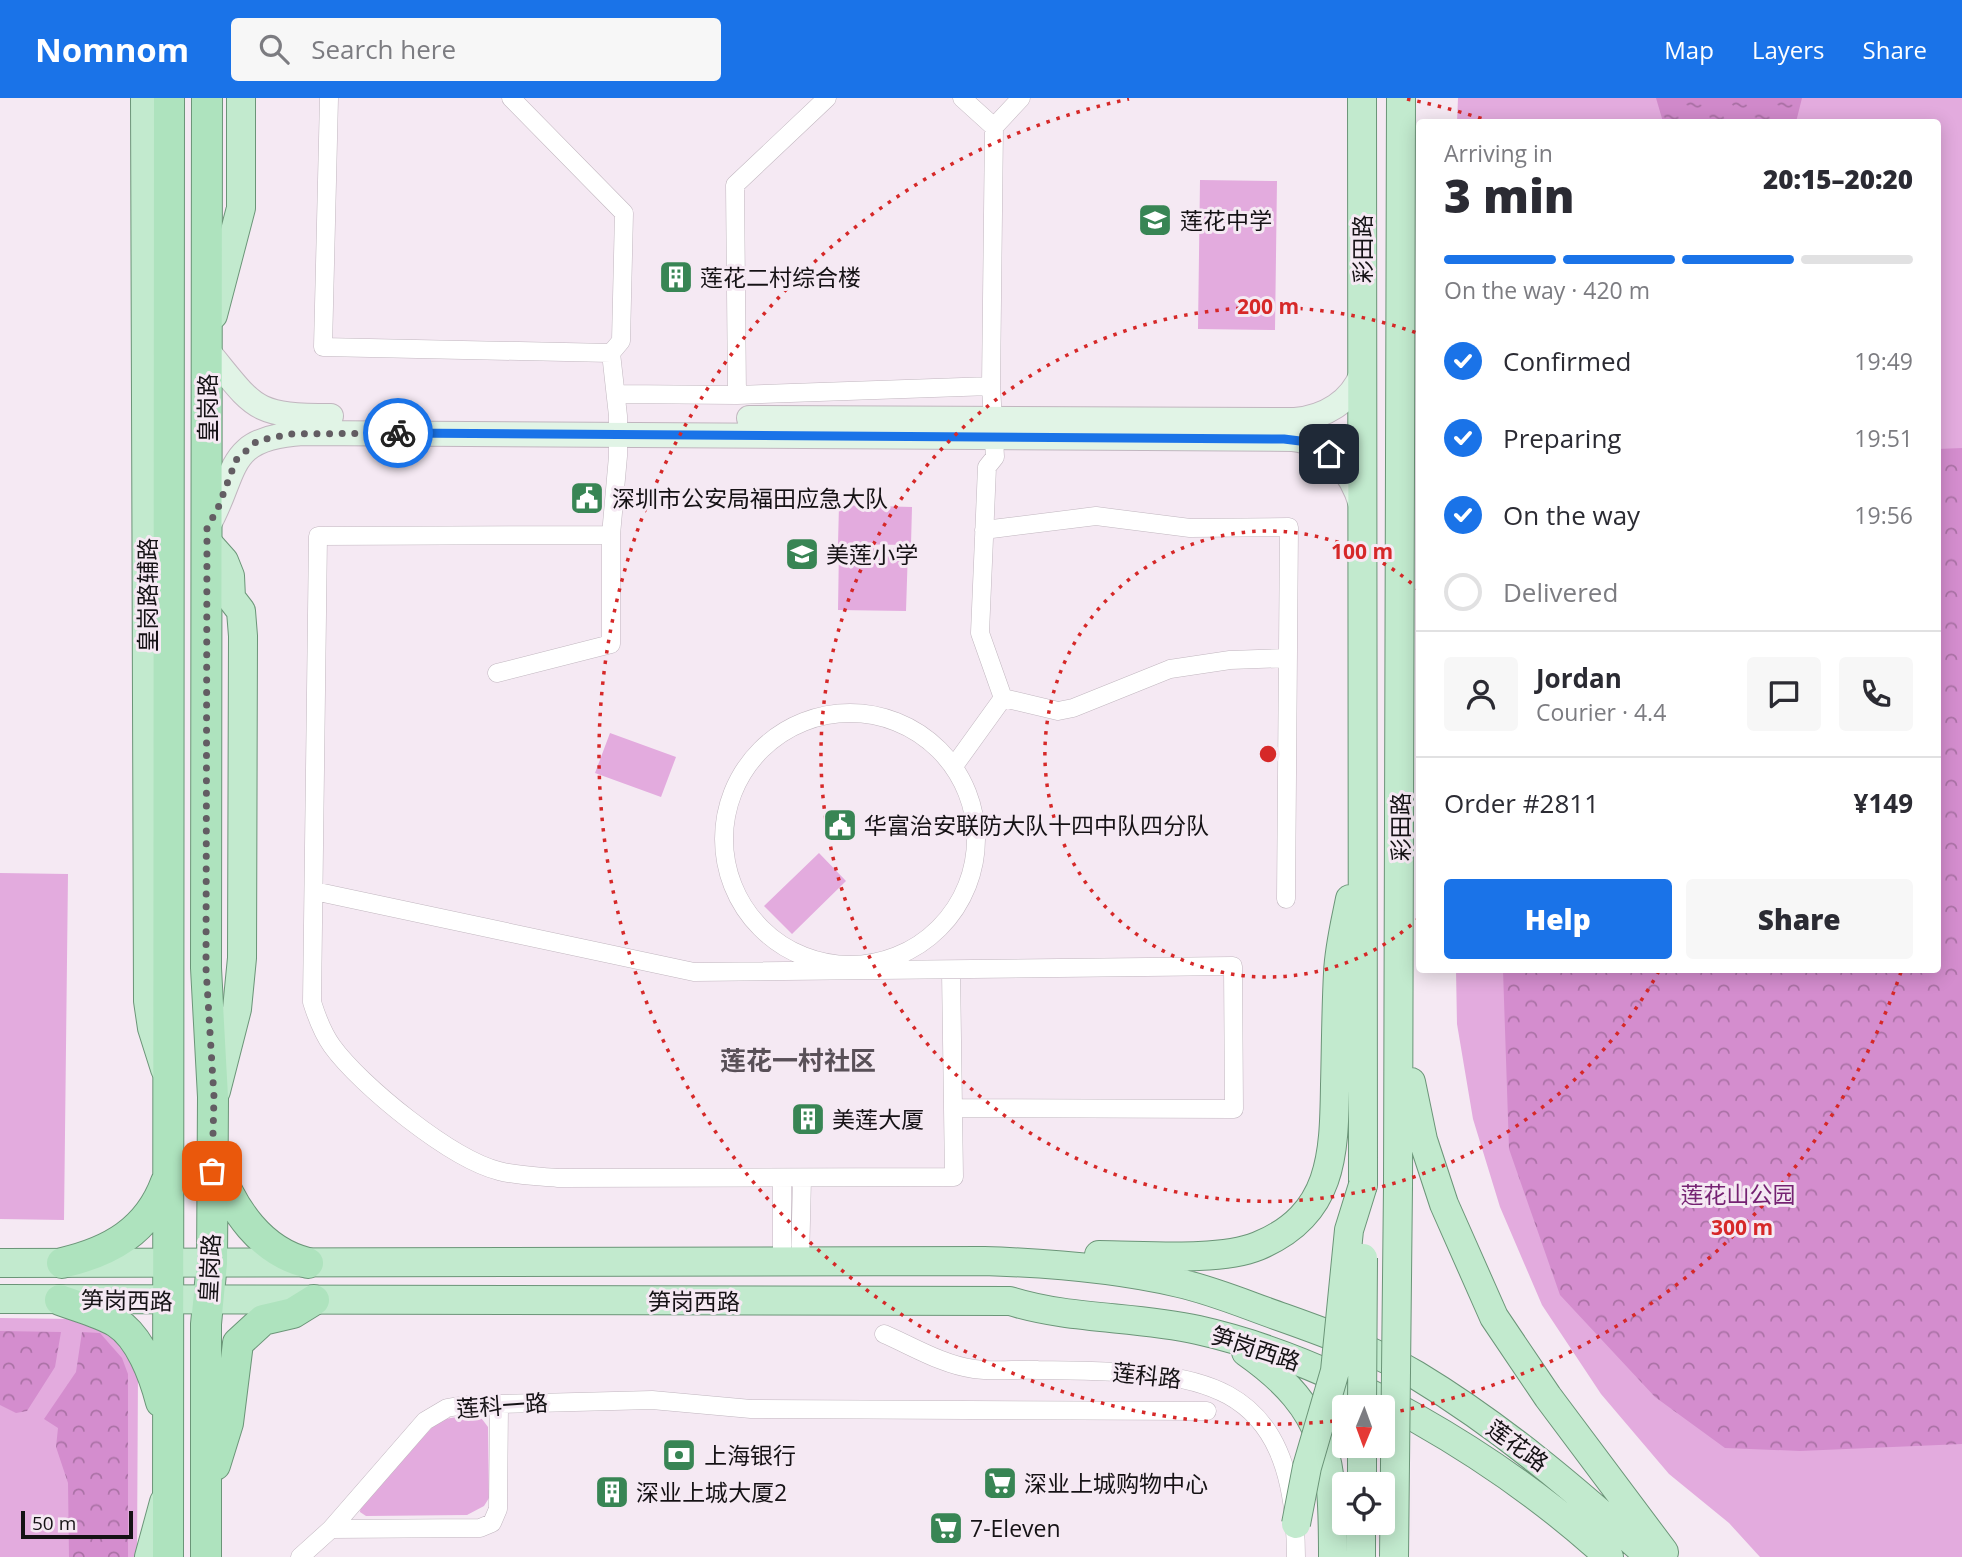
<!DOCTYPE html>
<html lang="en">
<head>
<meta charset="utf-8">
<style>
	:root { --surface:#fff; --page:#f7f7f7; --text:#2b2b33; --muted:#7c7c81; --line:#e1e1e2; --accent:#1a73e8 }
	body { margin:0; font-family:"Open Sans","Noto Sans SC",sans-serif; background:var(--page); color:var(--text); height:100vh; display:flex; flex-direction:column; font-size:26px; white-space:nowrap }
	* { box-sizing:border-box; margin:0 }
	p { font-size:23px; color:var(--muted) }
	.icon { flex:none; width:38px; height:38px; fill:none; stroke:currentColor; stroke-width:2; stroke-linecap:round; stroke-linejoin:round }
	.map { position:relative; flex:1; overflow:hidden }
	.details { position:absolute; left:1416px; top:21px; width:525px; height:854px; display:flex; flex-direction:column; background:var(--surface); border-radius:7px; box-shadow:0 4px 18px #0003 }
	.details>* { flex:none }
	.needle { width:46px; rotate:181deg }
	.fabs { position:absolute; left:1332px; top:1297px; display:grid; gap:14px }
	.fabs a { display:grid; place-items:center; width:63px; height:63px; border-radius:7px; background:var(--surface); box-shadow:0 4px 18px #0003; font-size:35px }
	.scale { position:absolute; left:21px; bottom:18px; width:112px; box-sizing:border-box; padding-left:7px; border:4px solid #151215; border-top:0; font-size:19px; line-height:24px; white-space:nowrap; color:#151215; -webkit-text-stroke:5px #f5e9f3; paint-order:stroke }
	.pin { position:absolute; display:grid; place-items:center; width:60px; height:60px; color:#fff; margin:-30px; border-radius:14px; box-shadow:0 4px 10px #0006 }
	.courier { position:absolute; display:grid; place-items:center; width:70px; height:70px; margin:-35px; border:5px solid #1a73e8; border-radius:50%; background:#fff; color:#222; box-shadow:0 2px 9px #0007 }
	.overview em { font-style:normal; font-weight:800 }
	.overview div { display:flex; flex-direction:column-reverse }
	.overview { display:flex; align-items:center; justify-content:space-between; height:119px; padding:0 28px }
	h1 { font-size:46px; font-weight:800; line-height:52px }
	.bar { display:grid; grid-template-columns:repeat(4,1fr); gap:10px 7px; align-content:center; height:84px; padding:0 28px }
	.bar i { height:9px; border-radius:5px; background:var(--line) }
	.bar .selected { background:var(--accent) }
	.bar p { grid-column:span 4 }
	.line { display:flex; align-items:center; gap:18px; padding:0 28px; border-top:2px solid var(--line) }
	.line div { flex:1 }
	.round { display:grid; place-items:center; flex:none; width:74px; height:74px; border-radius:7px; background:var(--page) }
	ol { padding:0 28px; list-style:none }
	li { display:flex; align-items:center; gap:21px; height:77px }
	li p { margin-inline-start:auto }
	li .icon { padding:7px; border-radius:50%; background:var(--accent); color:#fff; stroke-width:4 }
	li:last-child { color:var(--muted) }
	li i { width:38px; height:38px; border:4px solid var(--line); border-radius:50% }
	.button { display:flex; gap:14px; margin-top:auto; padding:14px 28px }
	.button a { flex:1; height:80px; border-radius:7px; background:var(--accent); color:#fff; font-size:28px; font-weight:800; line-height:80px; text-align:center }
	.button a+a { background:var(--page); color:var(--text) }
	header { display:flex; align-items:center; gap:42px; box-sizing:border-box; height:98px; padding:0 35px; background:var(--accent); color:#fff }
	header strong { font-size:33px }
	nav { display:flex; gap:38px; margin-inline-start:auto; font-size:24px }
	.search { width:490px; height:63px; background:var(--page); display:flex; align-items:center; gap:18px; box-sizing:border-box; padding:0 24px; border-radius:7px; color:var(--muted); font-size:26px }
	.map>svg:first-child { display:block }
	.green { fill:#e3abde }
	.forest { fill:url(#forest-crowns) }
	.water { fill:url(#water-ripples) }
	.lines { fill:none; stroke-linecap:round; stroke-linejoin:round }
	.minor-casing { stroke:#c1b6bf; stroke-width:19 }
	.secondary-casing { stroke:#c1b6bf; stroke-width:26 }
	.primary-casing { stroke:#6b9578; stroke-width:30 }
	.trunk-casing { stroke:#6b9578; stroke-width:32 }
	.minor { stroke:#fff; stroke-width:18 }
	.secondary { stroke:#e1f4e6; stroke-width:24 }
	.primary { stroke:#c2eace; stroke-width:28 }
	.trunk { stroke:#aee3be; stroke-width:30 }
	.primary-bridge-casing { stroke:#6b9578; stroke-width:30; stroke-linecap:butt }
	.primary-bridge { stroke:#c2eace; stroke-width:28 }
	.done { stroke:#635d63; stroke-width:7; stroke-dasharray:0 12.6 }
	.route { stroke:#1a73e8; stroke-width:9 }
	.ring { fill:none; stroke:#d62828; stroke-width:3.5; stroke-dasharray:3.5 7 }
	.labels { text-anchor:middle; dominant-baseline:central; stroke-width:6; stroke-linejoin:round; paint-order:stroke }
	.poi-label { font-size:23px; fill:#151215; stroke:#f5e9f3; text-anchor:start }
	.street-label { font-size:23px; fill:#151215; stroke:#f5e9f3 }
	.park-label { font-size:23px; fill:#752272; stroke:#f5e9f3 }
	.quarter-label { font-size:26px; font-weight:bold; fill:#595058; stroke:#f5e9f3 }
	.centre { fill:#d62828; stroke:#f5e9f3; stroke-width:3.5 }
	.ring-label { font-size:21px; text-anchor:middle; font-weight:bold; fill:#d62828; stroke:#f5e9f3; stroke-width:6; stroke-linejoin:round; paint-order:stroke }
</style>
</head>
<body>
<header>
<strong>Nomnom</strong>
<div class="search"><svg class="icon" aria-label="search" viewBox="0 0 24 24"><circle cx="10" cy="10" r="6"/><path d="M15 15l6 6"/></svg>Search here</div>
<nav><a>Map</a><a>Layers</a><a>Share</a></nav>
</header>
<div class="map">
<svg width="1962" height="1459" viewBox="0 0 1962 1459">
	<defs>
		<pattern id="forest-crowns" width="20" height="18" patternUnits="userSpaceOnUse" patternTransform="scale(1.75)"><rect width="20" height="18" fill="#d48dce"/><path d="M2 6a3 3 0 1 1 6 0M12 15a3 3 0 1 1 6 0" fill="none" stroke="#ab72a6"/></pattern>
		<pattern id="water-ripples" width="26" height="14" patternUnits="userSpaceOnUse" patternTransform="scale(1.75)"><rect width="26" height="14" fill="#d089ca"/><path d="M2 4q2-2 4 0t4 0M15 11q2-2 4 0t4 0" fill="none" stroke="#a86fa3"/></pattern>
	</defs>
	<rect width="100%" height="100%" fill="#f5e9f3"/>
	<path class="green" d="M 1458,0 L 1962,0 L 1962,1459 L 1760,1459 L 1729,1425 L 1669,1376 L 1601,1296 L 1542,1207 L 1500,1109 L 1473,1021 L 1457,926 L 1456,872 L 1937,872 L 1937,24 L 1457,24 Z
		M 1200,82 L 1277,83 L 1275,232 L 1198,231 Z
		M 839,407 L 912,409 L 911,447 L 838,446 Z
		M 839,449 L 908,451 L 906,513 L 838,512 Z
		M 610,635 L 676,659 L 661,699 L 595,675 Z
		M 819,755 L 846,783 L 792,836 L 764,808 Z
		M 0,775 L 68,776 L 64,1122 L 0,1121 Z
		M 0,1220 L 74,1221 L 109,1227 L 138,1273 L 137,1459 L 0,1459 Z
		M 469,1317 L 482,1321 L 488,1329 L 489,1400 L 484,1408 L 467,1417 L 366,1418 L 360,1414 L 361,1405 L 439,1322 Z"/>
	<path class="forest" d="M 1962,350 L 1962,1346 L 1800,1353 L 1725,1350 L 1655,1299 L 1560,1197 L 1509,1051 L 1503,872 L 1937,872 L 1937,351 Z
		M 0,1233 L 61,1234 L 55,1269 L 27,1313 L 16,1315 L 0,1307 Z
		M 82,1234 L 100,1235 L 122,1260 L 128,1276 L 128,1459 L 69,1459 L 68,1385 L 56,1349 L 58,1330 L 44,1321 L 76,1274 Z"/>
	<path class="water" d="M 1656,0 L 1802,0 L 1796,24 L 1663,24 Z"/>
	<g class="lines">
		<g class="minor-casing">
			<path id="minor" d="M 329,0 L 323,249 L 611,255
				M 962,0 L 994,29
				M 616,296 L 737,297 L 991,288
				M 737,297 L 735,87 L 827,0
				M 984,432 L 1096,418 L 1190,430 L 1289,429 L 1286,801
				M 611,437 L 318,438 L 312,904 C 317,920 322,934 332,948 C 361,988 451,1061 499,1073 C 517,1078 538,1078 558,1080 L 954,1079 L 951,873
				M 497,575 L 611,546 L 611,437 L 618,358 L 618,318 L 611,255 L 621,243 L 624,115 L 511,0
				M 1003,600 L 1058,613 L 1073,610 L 1170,571 L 1230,562 L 1288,560
				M724 741a126 126 0 1 1 252 0a126 126 0 1 1-252 0Z
				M 954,668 L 1003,600 L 980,535 L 987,369 L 995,359 L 991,288 L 994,29 L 1021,0
				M 314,793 L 694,874 L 1233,868 L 1234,1011 L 953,1010
				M 782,1080 L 782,1164
				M 800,1164 L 802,1080
				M 884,1236 C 912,1248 943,1267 974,1271 C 994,1274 1017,1271 1038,1272 C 1191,1274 1295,1269 1296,1459
				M 331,1431 L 480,1430 L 492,1425 L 498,1411 L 499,1307
				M 300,1459 L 331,1431 L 425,1323 L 447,1310 L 464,1307 L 652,1302 L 751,1311 L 1207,1313"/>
		</g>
		<g class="secondary-casing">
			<path id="secondary" d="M 207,252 C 255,310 252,318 331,318
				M 749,320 L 1295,322 C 1325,319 1351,304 1362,275
				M 207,430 C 239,374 223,340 303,335 L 1293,341 C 1328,345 1352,375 1361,407"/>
		</g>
		<g class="primary-casing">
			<path id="primary" d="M 145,0 L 148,903 L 152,930 L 165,971
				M 1362,0 L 1363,1087
				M 213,217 L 241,110 L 241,0
				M 208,445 L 224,463 L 230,478 L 231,500 L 241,513 L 243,538 L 242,860 L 237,911 L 216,993
				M 1411,984 L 1423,1042 L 1444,1106 L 1494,1219 L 1548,1299 L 1664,1454
				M 1398,1088 L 1401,0
				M 1099,1157 C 1142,1157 1219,1164 1258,1148 C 1333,1117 1334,1057 1335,987 C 1336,950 1336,912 1338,875 C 1339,850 1345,826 1350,801
				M 0,1165 L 984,1163 C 1049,1165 1115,1170 1179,1185 C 1215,1193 1249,1208 1284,1220 C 1329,1236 1375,1253 1416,1277 C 1502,1329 1576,1392 1650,1459
				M 0,1201 L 1010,1203 C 1071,1222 1136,1218 1198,1232 C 1341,1264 1502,1361 1609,1459
				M 1246,1254 C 1330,1313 1333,1363 1333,1459
				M 1362,1386 L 1362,1348
				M 149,1459 L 164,1404
				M 1361,1459 L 1361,1424"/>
		</g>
		<g class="trunk-casing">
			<path id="trunk" d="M 217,1068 C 232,1111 261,1154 308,1165
				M 62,1165 C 110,1154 148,1133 166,1084
				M 60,1202 C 78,1209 99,1214 116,1224 C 140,1239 154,1277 161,1304
				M 215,1367 L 228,1325 L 238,1245 L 263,1222 L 293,1215 L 314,1202
				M 168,1459 L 169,0
				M 206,1459 L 206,1226 L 212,1165 L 213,999 L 206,870 L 207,0"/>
		</g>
		<use href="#minor" class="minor"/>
		<use href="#secondary" class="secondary"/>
		<use href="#primary" class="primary"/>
		<use href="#trunk" class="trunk"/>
		<g class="primary-bridge-casing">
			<path id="primary-bridge" d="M 1362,1309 L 1363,1160
				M 1296,1426 L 1307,1369 L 1335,1273 L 1349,1132 L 1363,1087
				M 1394,1459 L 1398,1088"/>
		</g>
		<use href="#primary-bridge" class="primary-bridge"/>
	</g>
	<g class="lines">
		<path class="done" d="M 212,1073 L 214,999 L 206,870 L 207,430 L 218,410 L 236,362 L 257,343 L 290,336 L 398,335"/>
		<path class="route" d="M 398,335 L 1284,341 L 1308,344 L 1329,356"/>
	</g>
	<g class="ring">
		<path d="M1419 820A223 223 0 1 1 1419 492"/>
		<path d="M1659 873A447 447 0 1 1 1417 235"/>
		<path d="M1901 874A670 670 0 0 1 1384 1316M1344 1322A670 670 0 0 1 1129 1M1407 1A670 670 0 0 1 1492 24M1937 627A670 670 0 0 1 1937 685"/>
	</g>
	<defs>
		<g id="school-square" transform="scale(1.75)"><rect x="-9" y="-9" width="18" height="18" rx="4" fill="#388554" stroke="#f5e9f3"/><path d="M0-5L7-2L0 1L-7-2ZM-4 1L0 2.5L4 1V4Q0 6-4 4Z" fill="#fff"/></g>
		<g id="building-square" transform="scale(1.75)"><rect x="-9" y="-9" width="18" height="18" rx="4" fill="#388554" stroke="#f5e9f3"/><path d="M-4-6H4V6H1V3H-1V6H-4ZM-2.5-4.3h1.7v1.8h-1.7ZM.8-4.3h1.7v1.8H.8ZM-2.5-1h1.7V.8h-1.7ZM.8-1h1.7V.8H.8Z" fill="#fff"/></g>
		<g id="civic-square" transform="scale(1.75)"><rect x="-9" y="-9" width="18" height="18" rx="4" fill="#388554" stroke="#f5e9f3"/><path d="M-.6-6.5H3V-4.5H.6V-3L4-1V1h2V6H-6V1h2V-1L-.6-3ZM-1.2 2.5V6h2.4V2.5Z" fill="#fff"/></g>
		<g id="bank-square" transform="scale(1.75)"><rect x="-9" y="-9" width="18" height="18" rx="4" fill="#388554" stroke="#f5e9f3"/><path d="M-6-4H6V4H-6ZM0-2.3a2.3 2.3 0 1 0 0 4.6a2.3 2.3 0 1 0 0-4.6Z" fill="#fff"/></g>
		<g id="supermarket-square" transform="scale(1.75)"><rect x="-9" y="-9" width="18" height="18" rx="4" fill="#388554" stroke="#f5e9f3"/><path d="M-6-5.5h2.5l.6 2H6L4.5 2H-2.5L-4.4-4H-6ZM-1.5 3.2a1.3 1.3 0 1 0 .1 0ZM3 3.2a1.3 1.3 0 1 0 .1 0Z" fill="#fff"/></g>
	</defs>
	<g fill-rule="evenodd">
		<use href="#school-square" x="1155" y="122"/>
		<use href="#building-square" x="676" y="179"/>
		<use href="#civic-square" x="587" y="400"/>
		<use href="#school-square" x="802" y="456"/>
		<use href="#civic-square" x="840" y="727"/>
		<use href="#building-square" x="808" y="1021"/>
		<use href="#bank-square" x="679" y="1357"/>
		<use href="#supermarket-square" x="1000" y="1385"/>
		<use href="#building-square" x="612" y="1394"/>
		<use href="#supermarket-square" x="946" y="1430"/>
	</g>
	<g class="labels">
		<g class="poi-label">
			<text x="1180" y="122">莲花中学</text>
			<text x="700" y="179">莲花二村综合楼</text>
			<text x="612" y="400">深圳市公安局福田应急大队</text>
			<text x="826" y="456">美莲小学</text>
			<text x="864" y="727">华富治安联防大队十四中队四分队</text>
			<text x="832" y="1021">美莲大厦</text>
			<text x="704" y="1357">上海银行</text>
			<text x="1024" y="1385">深业上城购物中心</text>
			<text x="636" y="1394">深业上城大厦2</text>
			<text x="970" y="1430">7-Eleven</text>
		</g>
		<g class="street-label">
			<text transform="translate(1362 151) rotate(-90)">彩田路</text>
			<text transform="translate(207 310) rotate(-90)">皇岗路</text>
			<text transform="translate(147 497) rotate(-90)">皇岗路辅路</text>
			<text transform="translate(1400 729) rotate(-90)">彩田路</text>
			<text transform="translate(209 1170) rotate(-87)">皇岗路</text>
			<text transform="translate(127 1202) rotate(1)">笋岗西路</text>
			<text x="694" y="1203">笋岗西路</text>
			<text transform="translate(1256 1250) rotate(18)">笋岗西路</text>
			<text transform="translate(1147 1277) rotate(6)">莲科路</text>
			<text transform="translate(502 1307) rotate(-4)">莲科一路</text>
			<text transform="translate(1518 1347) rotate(36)">莲花路</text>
		</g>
		<g class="park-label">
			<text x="1738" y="1096">莲花山公园</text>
		</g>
		<g class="quarter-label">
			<text x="798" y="962">莲花一村社区</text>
		</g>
	</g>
	<circle cx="1268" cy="656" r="10" class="centre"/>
	<g class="ring-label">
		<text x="1268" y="216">200 m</text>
		<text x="1362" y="461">100 m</text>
		<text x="1742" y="1137">300 m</text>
	</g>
</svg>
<div class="fabs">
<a><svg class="needle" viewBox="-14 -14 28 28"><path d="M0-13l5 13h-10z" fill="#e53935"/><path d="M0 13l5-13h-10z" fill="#7c7c81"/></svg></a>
<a><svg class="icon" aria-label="locate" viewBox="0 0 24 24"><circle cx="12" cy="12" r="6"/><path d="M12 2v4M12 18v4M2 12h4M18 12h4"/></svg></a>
</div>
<div class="scale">50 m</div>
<div class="pin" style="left:212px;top:1073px;background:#ea580c"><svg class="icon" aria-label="bag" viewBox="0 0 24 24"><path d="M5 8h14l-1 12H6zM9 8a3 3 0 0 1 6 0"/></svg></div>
<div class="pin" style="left:1329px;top:356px;background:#1f2937"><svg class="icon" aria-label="home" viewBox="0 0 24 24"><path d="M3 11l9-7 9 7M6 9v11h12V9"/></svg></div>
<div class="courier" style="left:398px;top:335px"><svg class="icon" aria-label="bike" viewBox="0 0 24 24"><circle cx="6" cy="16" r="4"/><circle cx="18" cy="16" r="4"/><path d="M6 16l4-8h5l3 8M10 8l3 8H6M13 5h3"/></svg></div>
<section class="details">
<div class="overview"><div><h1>3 min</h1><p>Arriving in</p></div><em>20:15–20:20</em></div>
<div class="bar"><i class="selected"></i><i class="selected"></i><i class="selected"></i><i></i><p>On the way · 420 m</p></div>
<ol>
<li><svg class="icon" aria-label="check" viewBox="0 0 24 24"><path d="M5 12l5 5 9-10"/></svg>Confirmed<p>19:49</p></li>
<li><svg class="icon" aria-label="check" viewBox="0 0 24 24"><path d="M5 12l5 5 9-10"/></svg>Preparing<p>19:51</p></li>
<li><svg class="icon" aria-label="check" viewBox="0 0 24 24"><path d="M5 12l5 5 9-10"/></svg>On the way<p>19:56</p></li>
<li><i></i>Delivered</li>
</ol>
<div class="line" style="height:126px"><a class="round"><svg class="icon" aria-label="person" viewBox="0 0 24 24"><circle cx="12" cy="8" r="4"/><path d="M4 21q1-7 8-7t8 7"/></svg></a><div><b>Jordan</b><p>Courier · 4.4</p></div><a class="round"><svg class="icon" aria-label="chat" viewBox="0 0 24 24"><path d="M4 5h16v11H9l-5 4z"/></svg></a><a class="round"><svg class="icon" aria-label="phone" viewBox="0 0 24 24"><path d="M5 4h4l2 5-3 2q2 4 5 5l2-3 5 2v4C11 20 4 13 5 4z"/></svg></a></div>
<div class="line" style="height:91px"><div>Order #2811</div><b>¥149</b></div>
<div class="button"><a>Help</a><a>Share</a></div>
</section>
</div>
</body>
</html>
